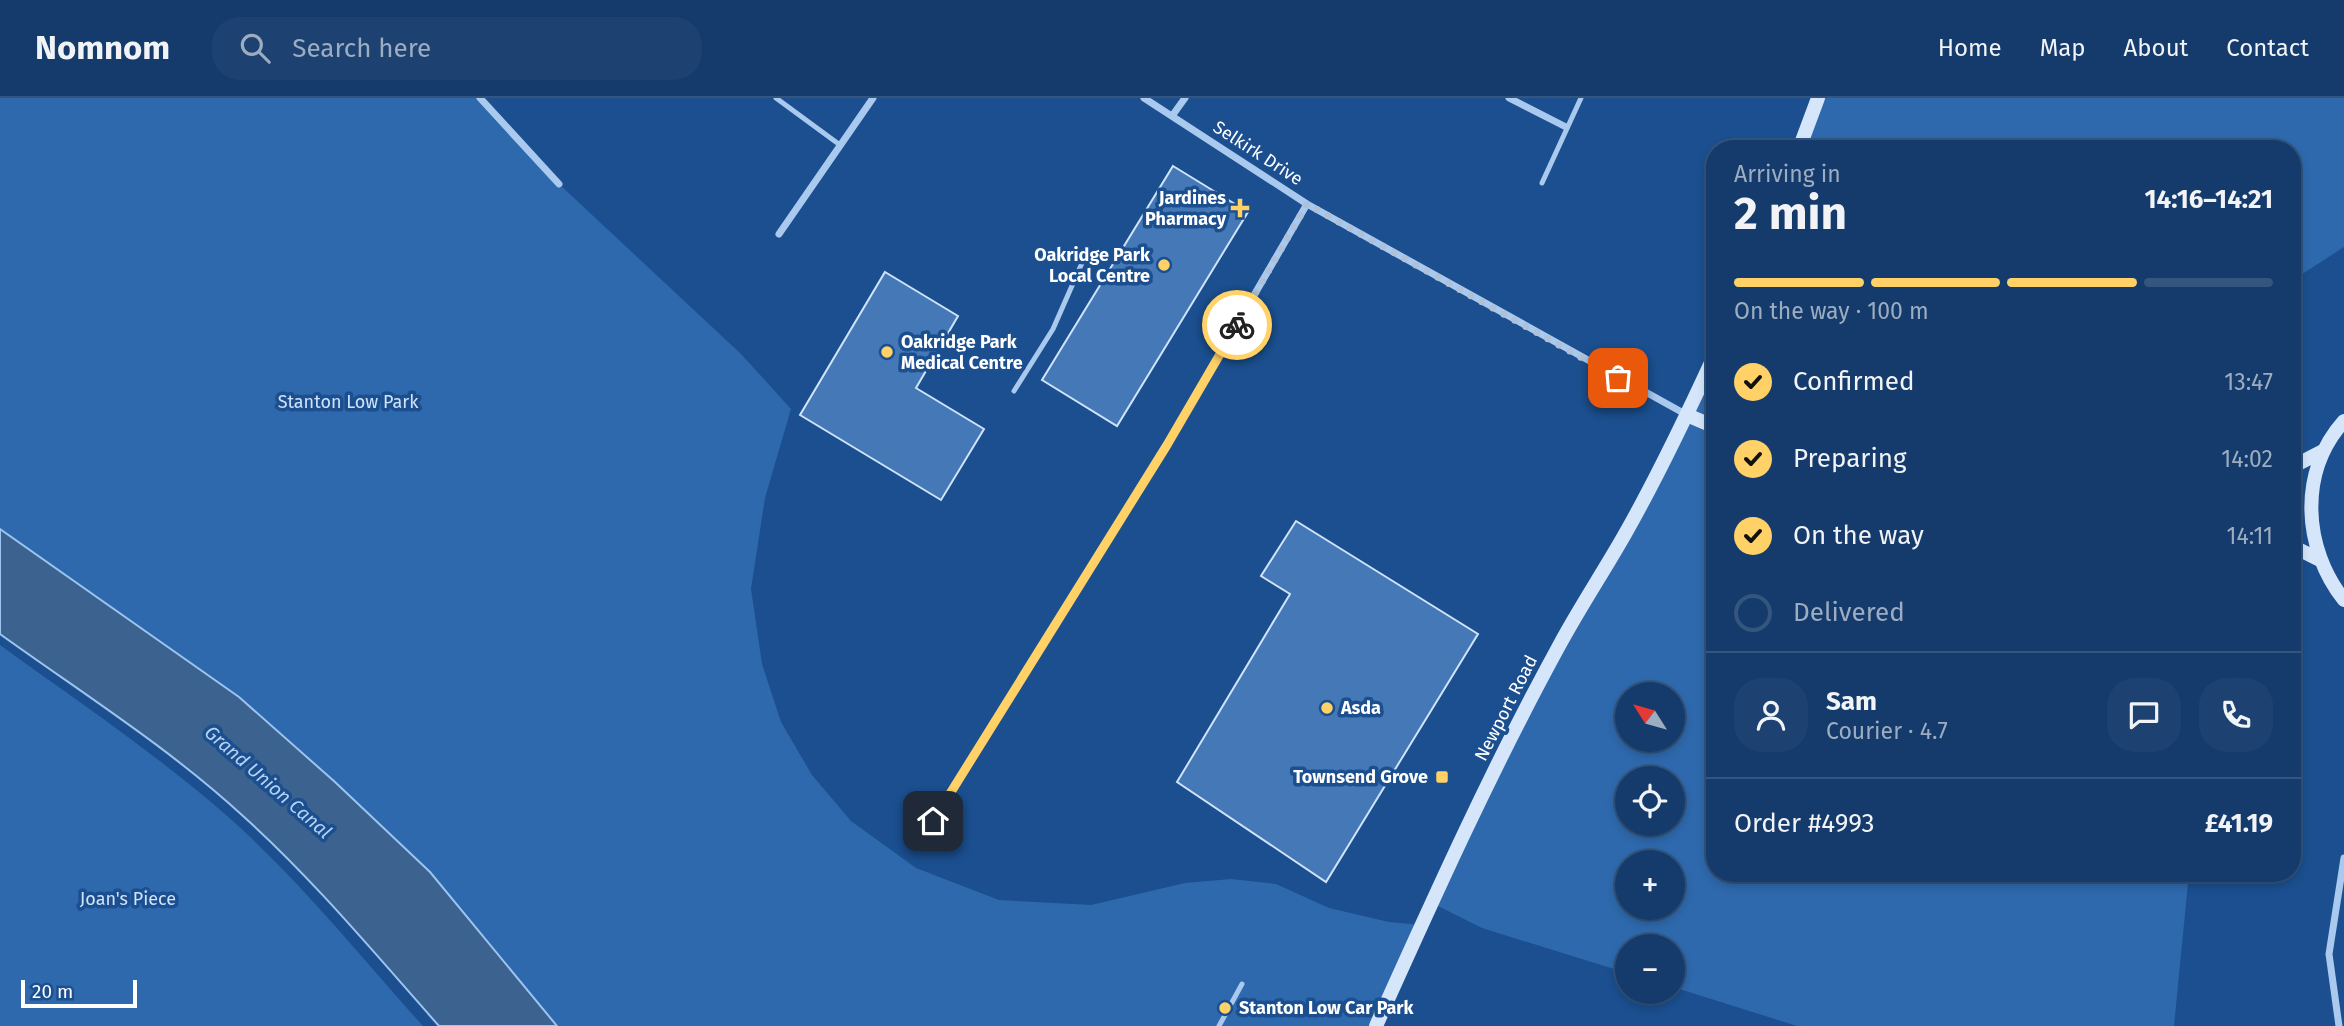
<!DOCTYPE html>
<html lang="en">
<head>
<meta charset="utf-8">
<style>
	:root { --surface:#143b6b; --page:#1d4271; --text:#f1f3f6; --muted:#9dadc1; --line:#33557e; --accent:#ffd166 }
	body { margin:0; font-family:"Fira Sans",sans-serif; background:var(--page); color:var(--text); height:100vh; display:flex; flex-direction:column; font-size:26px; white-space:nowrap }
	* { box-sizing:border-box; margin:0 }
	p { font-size:23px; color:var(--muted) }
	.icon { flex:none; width:38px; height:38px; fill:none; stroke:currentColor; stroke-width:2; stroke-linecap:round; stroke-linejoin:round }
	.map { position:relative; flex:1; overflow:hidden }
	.side { position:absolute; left:1706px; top:42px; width:595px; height:742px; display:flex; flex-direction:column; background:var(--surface); border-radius:28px; box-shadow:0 4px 10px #0003,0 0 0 2px var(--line) }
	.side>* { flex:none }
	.needle { width:46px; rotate:307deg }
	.tools { position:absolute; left:1615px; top:584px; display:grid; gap:14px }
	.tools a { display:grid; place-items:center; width:70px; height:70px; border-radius:50%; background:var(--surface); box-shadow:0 4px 10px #0003,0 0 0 2px var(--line); font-size:35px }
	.scale { position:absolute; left:21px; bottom:18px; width:116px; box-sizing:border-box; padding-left:7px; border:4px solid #fff; border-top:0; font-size:19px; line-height:24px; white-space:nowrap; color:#fff; -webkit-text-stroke:5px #1b4f8f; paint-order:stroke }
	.pin { position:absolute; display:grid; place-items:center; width:60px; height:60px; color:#fff; margin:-30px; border-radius:14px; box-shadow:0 4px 10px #0006 }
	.courier { position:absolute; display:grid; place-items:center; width:70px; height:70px; margin:-35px; border:5px solid #ffd166; border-radius:50%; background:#fff; color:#222; box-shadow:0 2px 9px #0007 }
	.overview em { font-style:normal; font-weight:700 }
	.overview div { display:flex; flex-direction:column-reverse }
	.overview { display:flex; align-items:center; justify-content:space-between; height:119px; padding:0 28px }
	h1 { font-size:46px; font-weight:700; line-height:52px }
	.bar { display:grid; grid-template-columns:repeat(4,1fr); gap:10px 7px; align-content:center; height:84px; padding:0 28px }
	.bar i { height:9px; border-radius:5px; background:var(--line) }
	.bar .active { background:var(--accent) }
	.bar p { grid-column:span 4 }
	.line { display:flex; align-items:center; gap:18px; padding:0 28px; border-top:2px solid var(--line) }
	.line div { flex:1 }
	.round { display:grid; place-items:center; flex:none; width:74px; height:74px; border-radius:28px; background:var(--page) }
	ol { padding:0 28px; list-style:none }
	li { display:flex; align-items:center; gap:21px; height:77px }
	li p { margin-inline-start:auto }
	li .icon { padding:7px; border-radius:50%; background:var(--accent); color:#111; stroke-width:4 }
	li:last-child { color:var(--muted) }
	li i { width:38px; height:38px; border:4px solid var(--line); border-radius:50% }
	header { display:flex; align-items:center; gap:42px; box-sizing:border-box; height:98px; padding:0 35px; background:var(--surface); border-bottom:2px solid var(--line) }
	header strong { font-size:33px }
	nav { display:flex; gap:38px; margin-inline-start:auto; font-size:24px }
	.search { width:490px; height:63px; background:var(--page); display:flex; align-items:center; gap:18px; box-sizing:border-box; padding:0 24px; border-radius:28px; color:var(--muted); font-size:26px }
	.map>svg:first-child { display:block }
	.green { fill:#2e69ad; fill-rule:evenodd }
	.water { fill:#3c6290; stroke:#9cc4f0; stroke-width:2 }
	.building { fill:#4478b7; stroke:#cfe3fa; stroke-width:2 }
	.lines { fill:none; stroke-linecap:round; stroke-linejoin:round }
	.lane { stroke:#a9c9ee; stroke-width:5 }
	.street { stroke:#a9c9ee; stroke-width:7 }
	.secondary { stroke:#d6e6fa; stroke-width:14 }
	.done { stroke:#afc1d8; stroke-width:7; stroke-dasharray:0 12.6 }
	.route { stroke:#ffd166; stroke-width:9 }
	.poi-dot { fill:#ffd166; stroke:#1b4f8f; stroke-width:2.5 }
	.labels { text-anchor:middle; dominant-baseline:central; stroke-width:7; stroke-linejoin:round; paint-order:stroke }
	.street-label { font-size:18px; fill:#fff; stroke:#1b4f8f }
	.poi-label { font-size:18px; font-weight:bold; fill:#fff; stroke:#1b4f8f; text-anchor:end }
	.park-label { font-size:18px; fill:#cfe3fa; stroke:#1b4f8f }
	.water-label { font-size:19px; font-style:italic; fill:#b5d3f5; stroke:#1b4f8f }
</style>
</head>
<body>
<header>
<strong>Nomnom</strong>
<div class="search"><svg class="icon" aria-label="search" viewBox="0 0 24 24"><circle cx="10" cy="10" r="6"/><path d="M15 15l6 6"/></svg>Search here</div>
<nav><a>Home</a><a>Map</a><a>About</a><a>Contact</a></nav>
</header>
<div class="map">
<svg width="2344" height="928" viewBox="0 0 2344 928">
	<rect width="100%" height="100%" fill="#1b4f8f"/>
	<path class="green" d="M 0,0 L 480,0 L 559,86 L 741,256 L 791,311 L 765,400 L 751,491 L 762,566 L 781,624 L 812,677 L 851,723 L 916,770 L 999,802 L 1091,807 L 1185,785 L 1231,781 L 1276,786 L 1329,810 L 1389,824 L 1421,827 L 1376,928 L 557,928 L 430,774 L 335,684 L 239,599 L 0,431 Z
		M 1818,0 L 2344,0 L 2344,149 L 2293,182 L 2292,51 L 1799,51 Z
		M 1715,256 L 1715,775 L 2189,775 L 2174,928 L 1797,928 L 1673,889 L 1673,849 L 1628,849 L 1627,875 L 1482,830 L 1430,804 ZM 1628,597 L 1673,597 L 1673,642 L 1628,642 ZM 1628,681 L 1673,681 L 1673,726 L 1628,726 ZM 1628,765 L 1673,765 L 1673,810 L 1628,810 Z
		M 0,547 C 76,602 155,655 226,717 C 298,780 359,857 423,928 L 0,928 Z"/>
	<path class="water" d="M 0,431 L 239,599 L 335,684 L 430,774 L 557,928 L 439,928 C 376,857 314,782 243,718 C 168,649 82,595 0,536 Z"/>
	<path class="building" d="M 1173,68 L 1248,114 L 1117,328 L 1042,282 Z
		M 885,174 L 958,218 L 916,290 L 984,331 L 941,402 L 800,317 Z
		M 1296,423 L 1478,536 L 1326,784 L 1177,684 L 1290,496 L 1261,478 Z"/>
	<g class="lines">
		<path class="lane" d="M 776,0 L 840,47
			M 1542,85 L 1581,0
			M 1014,293 L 1053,231 L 1082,165
			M 933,723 L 1167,347
			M 1219,928 L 1242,886"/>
		<path class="street" d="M 480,0 L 559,86
			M 1144,0 L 1307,106 L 1687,317
			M 1509,0 L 1566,29
			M 1172,18 L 1185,0
			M 779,136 L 873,0
			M 1167,347 L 1307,106
			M 2339,928 L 2329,856 L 2344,760"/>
		<path class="secondary" d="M 1799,51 L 1818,0
			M 1687,317 L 1715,329
			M 2344,323 C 2298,374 2303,450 2344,502
			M 2292,369 L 2323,353
			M 2292,448 L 2320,462
			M 1376,928 C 1434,799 1492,670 1560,546 C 1580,509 1604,473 1625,436 C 1658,378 1687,317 1715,256"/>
	</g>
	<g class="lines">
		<path class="done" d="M 1237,227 L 1307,106 L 1618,280"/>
		<path class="route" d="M 933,723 L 1167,347 L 1237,227"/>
	</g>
	<g class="poi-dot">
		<path d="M1236.5 99.5h7v7h7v7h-7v7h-7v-7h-7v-7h7z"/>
		<circle cx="1164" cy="167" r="7"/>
		<circle cx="887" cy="254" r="7"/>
		<circle cx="1327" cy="610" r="7"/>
		<rect x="1435" y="672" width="14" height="14" rx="3.5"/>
		<circle cx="1225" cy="910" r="7"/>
	</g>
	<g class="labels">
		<g class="street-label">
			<text transform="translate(1258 55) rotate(33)">Selkirk Drive</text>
			<text transform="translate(1506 610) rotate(-63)">Newport Road</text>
		</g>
		<g class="poi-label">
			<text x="1226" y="100">Jardines<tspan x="1226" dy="21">Pharmacy</tspan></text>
			<text x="1150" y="157">Oakridge Park<tspan x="1150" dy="21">Local Centre</tspan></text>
			<text x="901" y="244" text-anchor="start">Oakridge Park<tspan x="901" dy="21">Medical Centre</tspan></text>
			<text x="1341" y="610" text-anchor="start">Asda</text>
			<text x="1428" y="679">Townsend Grove</text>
			<text x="1239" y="910" text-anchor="start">Stanton Low Car Park</text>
		</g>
		<g class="park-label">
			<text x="348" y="304">Stanton Low Park</text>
			<text x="128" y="801">Joan's Piece</text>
		</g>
		<g class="water-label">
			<text transform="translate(268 684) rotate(41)">Grand Union Canal</text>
		</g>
	</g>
</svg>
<div class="tools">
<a><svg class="needle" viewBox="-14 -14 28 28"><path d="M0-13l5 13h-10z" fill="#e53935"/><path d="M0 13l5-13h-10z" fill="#9dadc1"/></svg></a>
<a><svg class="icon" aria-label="locate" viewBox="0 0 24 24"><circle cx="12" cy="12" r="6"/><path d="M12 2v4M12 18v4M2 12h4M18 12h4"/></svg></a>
<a>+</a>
<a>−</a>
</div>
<div class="scale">20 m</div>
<div class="pin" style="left:1618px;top:280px;background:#ea580c"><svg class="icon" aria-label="bag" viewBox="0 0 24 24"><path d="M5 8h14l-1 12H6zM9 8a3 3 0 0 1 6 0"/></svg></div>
<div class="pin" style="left:933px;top:723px;background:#1f2937"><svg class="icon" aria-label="home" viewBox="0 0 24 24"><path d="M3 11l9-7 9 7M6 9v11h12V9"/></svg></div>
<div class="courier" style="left:1237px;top:227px"><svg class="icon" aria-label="bike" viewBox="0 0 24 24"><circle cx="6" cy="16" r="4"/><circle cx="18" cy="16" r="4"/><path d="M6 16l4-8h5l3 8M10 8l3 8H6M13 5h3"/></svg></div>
<section class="side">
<div class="overview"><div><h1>2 min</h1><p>Arriving in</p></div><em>14:16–14:21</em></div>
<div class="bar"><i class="active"></i><i class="active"></i><i class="active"></i><i></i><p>On the way · 100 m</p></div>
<ol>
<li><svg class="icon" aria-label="check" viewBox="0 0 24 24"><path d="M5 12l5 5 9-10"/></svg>Confirmed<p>13:47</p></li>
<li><svg class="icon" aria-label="check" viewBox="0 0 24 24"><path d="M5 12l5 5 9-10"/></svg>Preparing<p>14:02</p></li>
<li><svg class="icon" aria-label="check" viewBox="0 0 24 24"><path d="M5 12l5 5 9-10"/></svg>On the way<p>14:11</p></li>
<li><i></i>Delivered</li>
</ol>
<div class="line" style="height:126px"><a class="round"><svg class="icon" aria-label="person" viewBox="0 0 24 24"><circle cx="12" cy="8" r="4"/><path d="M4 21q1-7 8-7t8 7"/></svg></a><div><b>Sam</b><p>Courier · 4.7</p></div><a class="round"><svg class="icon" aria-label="chat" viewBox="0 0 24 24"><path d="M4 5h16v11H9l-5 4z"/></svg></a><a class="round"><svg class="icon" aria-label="phone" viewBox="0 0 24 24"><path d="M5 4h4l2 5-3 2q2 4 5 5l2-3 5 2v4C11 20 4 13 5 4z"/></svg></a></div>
<div class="line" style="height:91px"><div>Order #4993</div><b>£41.19</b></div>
</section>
</div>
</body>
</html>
